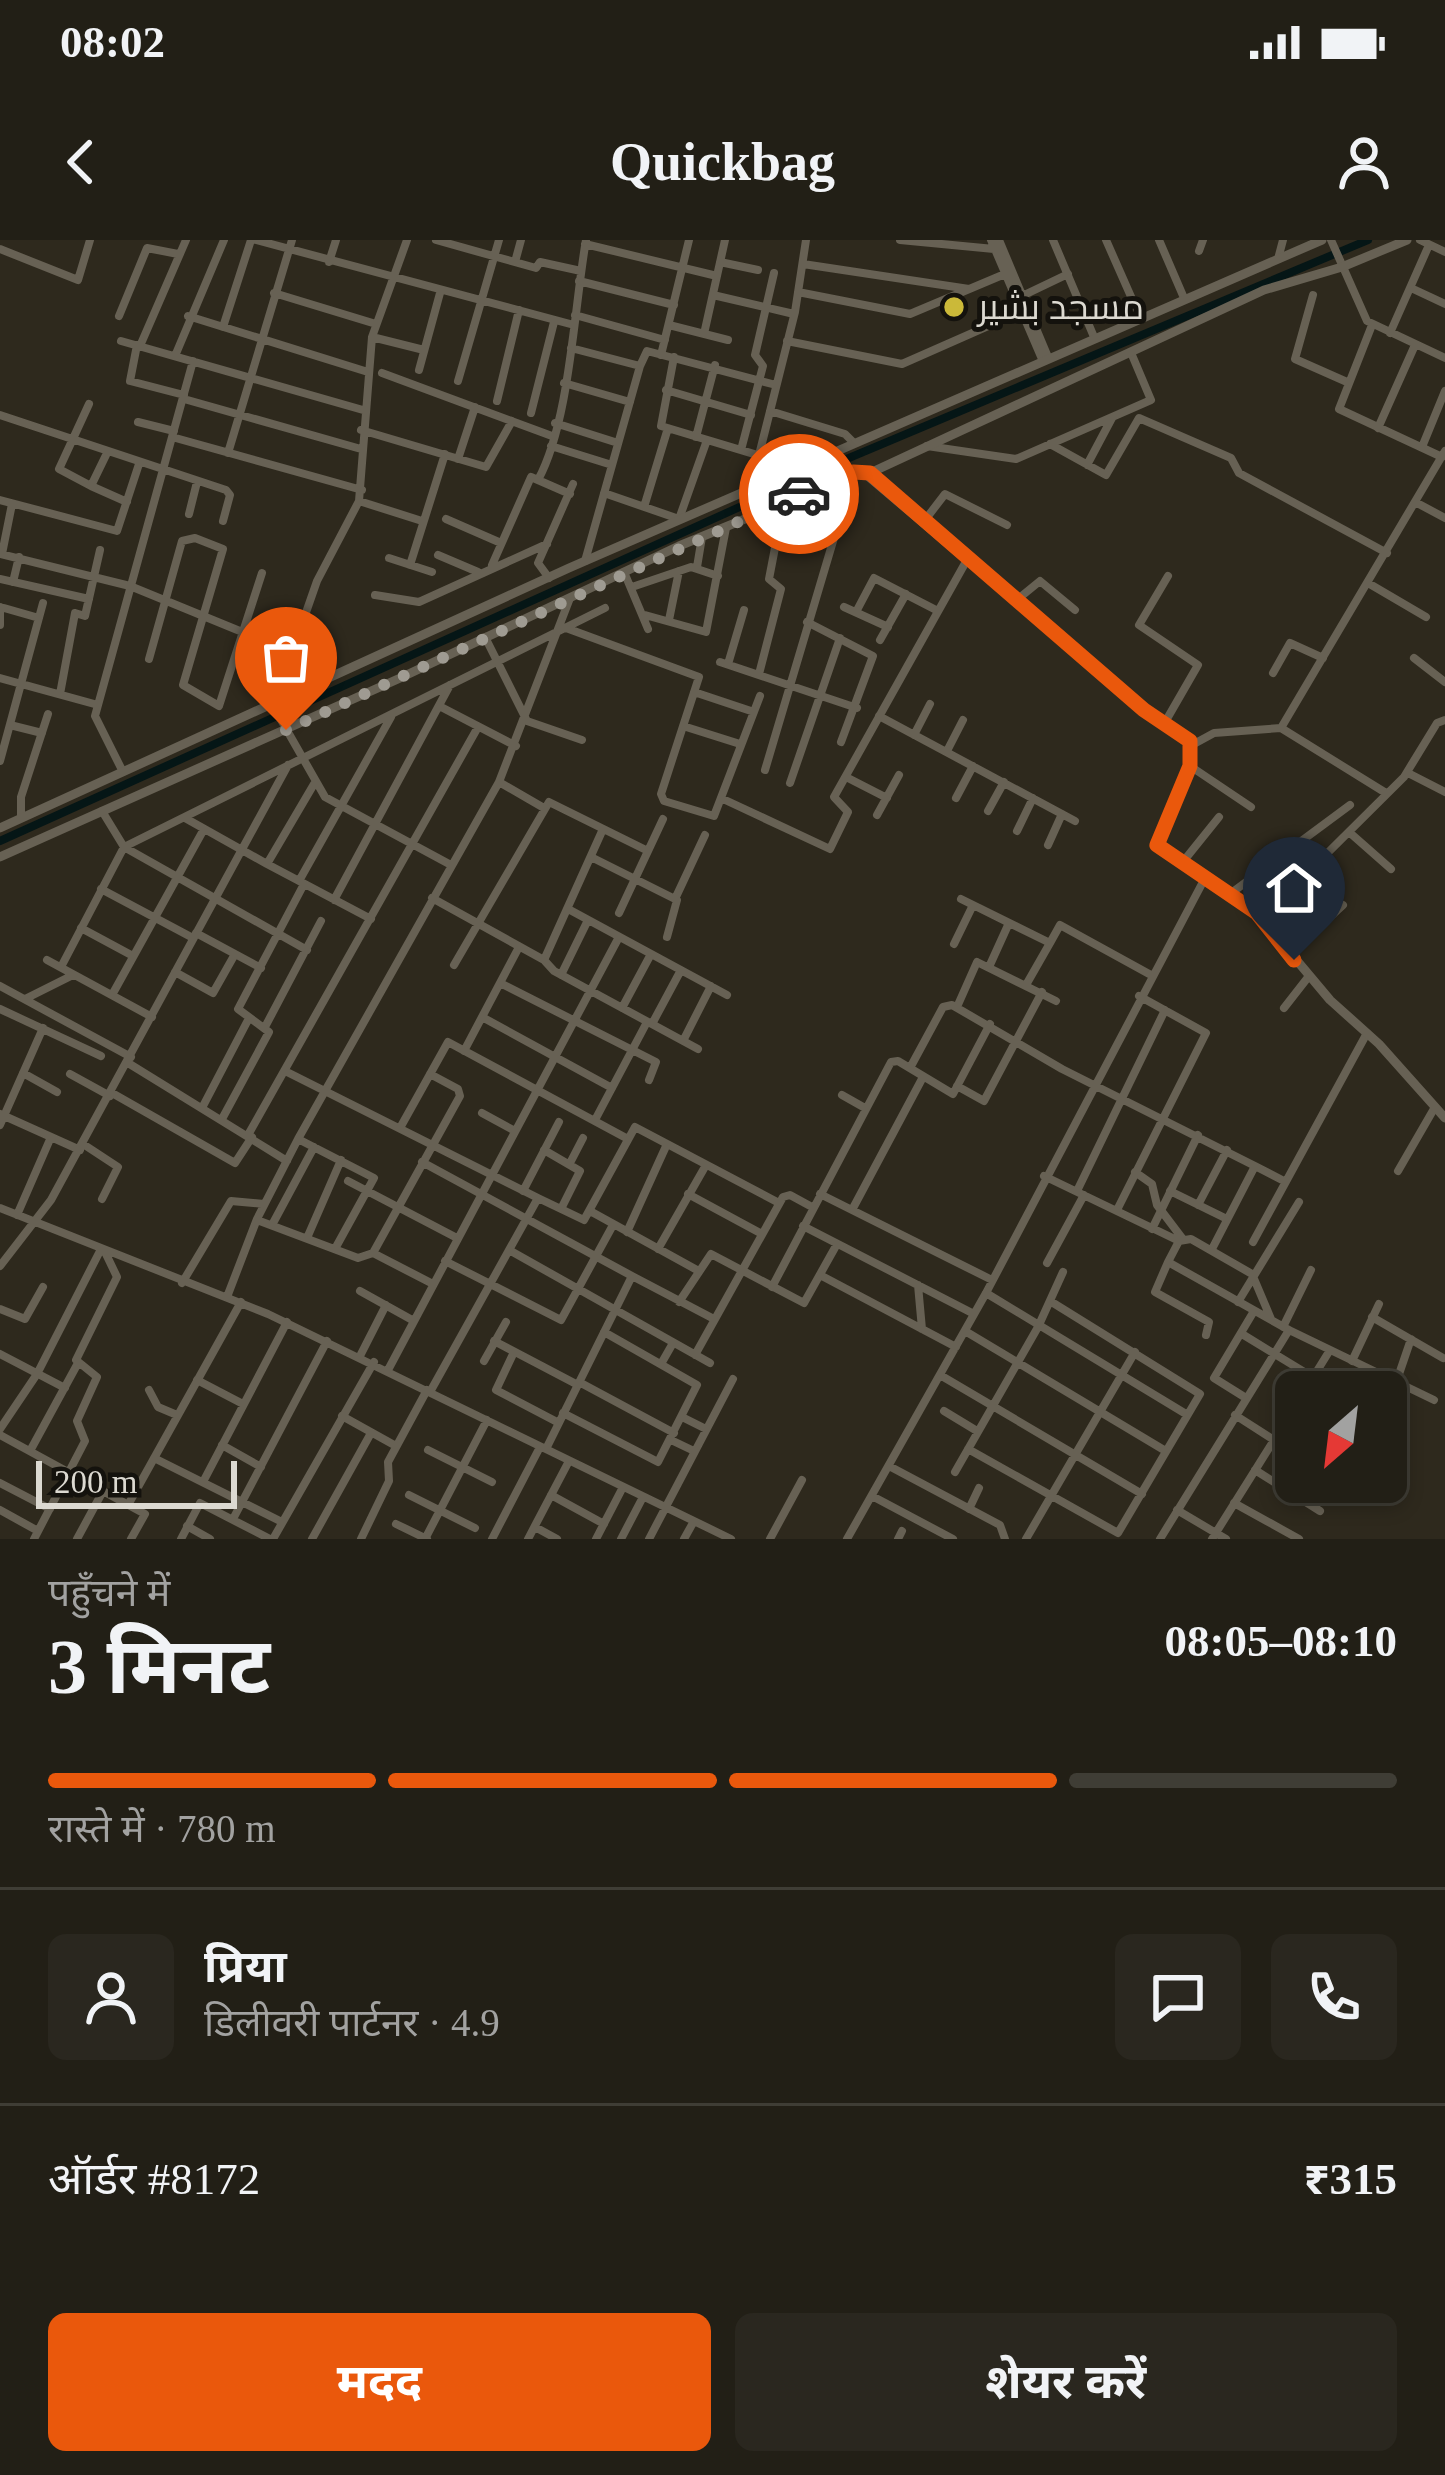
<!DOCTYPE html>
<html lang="hi">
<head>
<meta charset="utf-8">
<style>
	:root { --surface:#221f16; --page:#2a271f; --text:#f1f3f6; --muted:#a2a2a1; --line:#3f3d35; --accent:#ea580c }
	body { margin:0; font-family:"Times New Roman",Cairo,"Noto Sans Devanagari",serif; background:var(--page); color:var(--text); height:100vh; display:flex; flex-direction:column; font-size:45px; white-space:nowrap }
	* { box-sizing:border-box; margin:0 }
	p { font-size:39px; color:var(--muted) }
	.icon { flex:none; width:66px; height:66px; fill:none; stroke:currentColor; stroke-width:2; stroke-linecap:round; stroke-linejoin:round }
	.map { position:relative; height:1299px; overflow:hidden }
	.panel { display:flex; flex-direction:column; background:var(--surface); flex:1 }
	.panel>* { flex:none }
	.needle { width:78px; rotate:208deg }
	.buttons { position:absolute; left:1275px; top:1131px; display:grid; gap:24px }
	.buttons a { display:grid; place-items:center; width:132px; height:132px; border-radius:18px; background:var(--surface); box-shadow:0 6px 18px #0003,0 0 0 3px var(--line); font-size:60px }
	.scale { position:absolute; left:36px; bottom:30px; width:201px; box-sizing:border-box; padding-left:12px; border:6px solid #dcd9d1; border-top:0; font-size:33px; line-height:42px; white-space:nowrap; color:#dcd9d1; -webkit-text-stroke:9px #14120d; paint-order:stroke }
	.pin { position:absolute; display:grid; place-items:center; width:102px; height:102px; color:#fff; margin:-123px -51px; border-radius:50% 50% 50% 0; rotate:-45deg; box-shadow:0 0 12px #0007 }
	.pin .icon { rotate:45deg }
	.courier { position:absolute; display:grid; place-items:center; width:120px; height:120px; margin:-60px; border:9px solid #ea580c; border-radius:50%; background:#fff; color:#222; box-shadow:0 3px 15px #0007 }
	.headline em { font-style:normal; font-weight:700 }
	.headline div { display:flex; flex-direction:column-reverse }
	.headline { display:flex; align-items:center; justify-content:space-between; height:204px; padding:0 48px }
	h1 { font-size:78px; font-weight:700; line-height:90px }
	.bar { display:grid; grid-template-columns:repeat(4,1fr); gap:18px 12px; align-content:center; height:144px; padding:0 48px }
	.bar i { height:15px; border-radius:9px; background:var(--line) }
	.bar .current { background:var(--accent) }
	.bar p { grid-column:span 4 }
	.line { display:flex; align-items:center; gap:30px; padding:0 48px; border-top:3px solid var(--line) }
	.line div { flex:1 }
	.round { display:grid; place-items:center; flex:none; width:126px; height:126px; border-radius:18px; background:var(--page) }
	.button { display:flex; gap:24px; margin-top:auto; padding:24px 48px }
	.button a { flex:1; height:138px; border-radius:18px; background:var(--accent); color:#fff; font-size:48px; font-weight:700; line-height:138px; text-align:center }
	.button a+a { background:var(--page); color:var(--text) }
	.status { display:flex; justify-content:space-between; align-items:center; height:84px; padding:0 60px; background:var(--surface); direction:ltr }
	.status svg { height:33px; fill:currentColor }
	header { display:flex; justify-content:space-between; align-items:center; height:156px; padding:0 48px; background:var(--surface); font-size:54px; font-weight:700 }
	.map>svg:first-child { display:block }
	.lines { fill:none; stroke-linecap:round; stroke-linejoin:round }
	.canal { stroke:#051616; stroke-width:8 }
	.minor { stroke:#676154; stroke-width:8 }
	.tertiary { stroke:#676154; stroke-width:9 }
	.done { stroke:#9f9b92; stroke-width:12; stroke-dasharray:0 21.6 }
	.route { stroke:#ea580c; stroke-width:15 }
	.poi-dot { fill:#cbb939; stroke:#14120d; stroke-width:4.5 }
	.labels { text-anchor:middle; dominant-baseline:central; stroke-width:10; stroke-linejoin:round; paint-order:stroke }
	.poi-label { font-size:36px; fill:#dcd9d1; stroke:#14120d; text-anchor:start }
</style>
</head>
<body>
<div class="status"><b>08:02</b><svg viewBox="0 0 49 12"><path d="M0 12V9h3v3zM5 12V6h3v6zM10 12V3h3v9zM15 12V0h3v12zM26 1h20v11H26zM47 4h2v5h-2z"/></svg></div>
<header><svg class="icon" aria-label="back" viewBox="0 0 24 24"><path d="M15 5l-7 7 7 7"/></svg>Quickbag<svg class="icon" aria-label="person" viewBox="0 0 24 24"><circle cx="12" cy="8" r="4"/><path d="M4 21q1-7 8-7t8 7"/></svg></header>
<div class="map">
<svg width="1445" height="1299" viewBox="0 0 1445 1299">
	<rect width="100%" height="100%" fill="#2e291d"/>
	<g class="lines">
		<path class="canal" d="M 0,601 L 837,223 L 1368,0"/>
		<path class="minor" d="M 256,0 L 574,85
			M 436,0 L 536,28 L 540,22 L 581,31
			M 900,0 L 994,9
			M 991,0 L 1042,119
			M 999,0 L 1048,117
			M 1053,0 L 1094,97
			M 1106,0 L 1140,77
			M 1159,0 L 1184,58
			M 1331,0 L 1367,81 L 1445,118
			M 1420,0 L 1445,12
			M 585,4 L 717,36
			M 0,9 L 78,40 L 90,0
			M 1199,11 L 1203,0
			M 1278,19 L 1283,0
			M 329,22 L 336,0
			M 515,22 L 521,0
			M 720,22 L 758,30
			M 803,24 L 969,49
			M 579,41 L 674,65
			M 1411,48 L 1445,64
			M 798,52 L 910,74 L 1012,31
			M 274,53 L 376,84
			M 713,55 L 794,74
			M 1313,55 L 1295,119 L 1347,142
			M 1022,56 L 1068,34
			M 575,75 L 665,100
			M 119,76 L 147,8 L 178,14
			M 188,76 L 368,132
			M 669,85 L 728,100
			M 1372,85 L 1339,169 L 1442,217
			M 223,87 L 251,0
			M 1390,93 L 1429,5
			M 704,94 L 725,0
			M 372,97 L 424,110
			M 121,101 L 363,170
			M 787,101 L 902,124 L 1022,71
			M 137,105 L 130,141 L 184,155
			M 140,106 L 186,0
			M 571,108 L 640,126 L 585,321
			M 661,115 L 689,0
			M 175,116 L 224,0
			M 674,117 L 661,186 L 797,227
			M 640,126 L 647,111 L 776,145
			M 419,130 L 440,53
			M 382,133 L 552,196
			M 458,141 L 499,0
			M 564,143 L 630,162
			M 666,150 L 751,175
			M 184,159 L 361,209
			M 497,161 L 519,70
			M 89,164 L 59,229 L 91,246
			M 770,171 L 845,194 L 853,202
			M 531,173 L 554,82
			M 0,175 L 226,250 L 230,255 L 223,281
			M 138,182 L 174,191
			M 555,183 L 618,203
			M 1378,188 L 1415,105
			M 361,190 L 486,227 L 512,181
			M 172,197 L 362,250
			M 696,197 L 715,125
			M 1050,204 L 1106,235 L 1139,178 L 1231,218 L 1239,233 L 1387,313
			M 551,206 L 612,225
			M 927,206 L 1016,219 L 1151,160 L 1132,115
			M 1422,207 L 1445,151
			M 741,210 L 763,126 L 755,115 L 774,33
			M 107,213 L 91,246 L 127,262
			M 228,213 L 292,0
			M 759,215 L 795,72 L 806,0
			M 458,219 L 475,167
			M 1087,225 L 1112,178
			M 538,240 C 570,181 574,68 586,0
			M 604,253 L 679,279 L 707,200
			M 0,260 L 117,291 L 139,224
			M 359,261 L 422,281
			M 1417,263 L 1445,278
			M 644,267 L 668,188
			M 189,274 L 197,242
			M 446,279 L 501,303
			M 925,280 L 945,254 L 1007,285
			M 0,314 L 130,346 L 291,412
			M 2,314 L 12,264
			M 438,315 L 478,332
			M 389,318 L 432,332
			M 410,325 L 445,214
			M 492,325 L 531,237 L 570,254
			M 697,327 L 702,297
			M 624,332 L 648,389
			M 549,338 L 538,323 L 573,244
			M 0,339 L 89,359
			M 13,342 L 19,317
			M 1368,343 L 1426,377
			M 632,347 L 691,327 L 718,336
			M 375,355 L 419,362 L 547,304
			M 1018,359 L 1040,341 L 1075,370
			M 0,367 L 0,385
			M 844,367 L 888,387
			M 4,368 L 39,378
			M 856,372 L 874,338 L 938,371
			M 645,375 L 706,392 L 726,288
			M 669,380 L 679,331
			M 807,382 L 873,416 L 841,502
			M 566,388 L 699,437 L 661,554 L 664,561 L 714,576 L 760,456
			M 485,397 L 527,481 L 582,500
			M 880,400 L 906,354
			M 1414,418 L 1445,442
			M 149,419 L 182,301 L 195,298 L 223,309 L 183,445 L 219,466 L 262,333
			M 720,422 L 857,468
			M 728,424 L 744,370
			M 1273,433 L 1290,403 L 1323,418
			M 759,434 L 781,349 L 769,339 L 784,261
			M 0,438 L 98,465
			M 694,452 L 754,472
			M 60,454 L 75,373 L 85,376 L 100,310
			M 275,461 L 317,341 L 359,261 L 372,97 L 407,0
			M 272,464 L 325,557 L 451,625
			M 443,468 L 516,506
			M 879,476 L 1075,581
			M 1164,484 L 1198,425 L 1139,385 L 1168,336
			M 10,485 L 42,493
			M 683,486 L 740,504
			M 1281,488 L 1445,211
			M 914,495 L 930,464
			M 1192,505 L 1214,493 L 1281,488 L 1386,553
			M 947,511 L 963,480
			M 0,521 L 43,363
			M 1190,526 L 1251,567
			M 765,530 L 853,234
			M 123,532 L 95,476 L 193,121
			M 1408,533 L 1445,552
			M 846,537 L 887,558
			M 499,542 L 544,568
			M 790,543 L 840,398
			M 314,544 L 267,624 L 371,679
			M 956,558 L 973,526
			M 723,559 L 830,609 L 848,572 L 834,557 L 968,318
			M 102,571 L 124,607 L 605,368
			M 988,571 L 1004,542
			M 877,575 L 899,535
			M 21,578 L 21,557 L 48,474
			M 185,578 L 267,624
			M 1017,591 L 1033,558
			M 1349,592 L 1391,629
			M 1048,605 L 1062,574
			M 591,617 L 677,660 L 667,697
			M 1182,623 L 1219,577
			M 299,641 L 391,477
			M 101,649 L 193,698
			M 1230,654 L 1350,565
			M 432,658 L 544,720 L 603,589
			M 675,659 L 705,595
			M 961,659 L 1050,703 L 1026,745
			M 334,660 L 450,445
			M 570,670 L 727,755
			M 619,673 L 663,579
			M 1262,678 L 1404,537 L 1437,483 L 1445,480
			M 81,688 L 133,716
			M 196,693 L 261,728
			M 1050,703 L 1060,685 L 1151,735
			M 954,704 L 973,665
			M 1290,714 L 1343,665
			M 47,720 L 152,777
			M 544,720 L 554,731 L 698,809
			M 454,725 L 549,562 L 648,611
			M 61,727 L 124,607 L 307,710
			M 989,727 L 1009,683
			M 175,732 L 213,753 L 235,714
			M 561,735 L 588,680
			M 500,743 L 656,822 L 649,840
			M 0,746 L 131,817
			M 112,755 L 204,589
			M 25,759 L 73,735
			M 957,767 L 977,722 L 1056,761
			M 622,768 L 651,714
			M 1284,768 L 1309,736
			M 0,769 L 101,816
			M 482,777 L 612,848
			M 652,784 L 681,730
			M 265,787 L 321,681
			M 683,801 L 711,746
			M 464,811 L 519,707
			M 128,823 L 287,921
			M 910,828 L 943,767 L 952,765 L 1062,829 L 1255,926 L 1212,1009
			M 285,831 L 538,958
			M 23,833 L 57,852
			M 70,834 L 110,856
			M 430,834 L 458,849 L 460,856 L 373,1013 L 433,1044
			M 957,846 L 984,861 L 1042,752
			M 112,853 L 235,923 L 252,897
			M 842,855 L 865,868
			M 202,868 L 248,780
			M 482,873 L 515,891
			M 0,874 L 80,910
			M 222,879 L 269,792 L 238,769 L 304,644
			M 595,880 L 647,782
			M 0,885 L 43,788
			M 400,888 L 448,802 L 628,899
			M 248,895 L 478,487
			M 298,899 L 374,938 L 336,1007
			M 83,904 L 118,927 L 102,959
			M 544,910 L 580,931 L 561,969
			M 422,922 L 632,1036
			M 570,923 L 583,898
			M 1255,926 L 1284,941
			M 1398,931 L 1435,867
			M 1135,932 L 1152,944 L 1157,965 L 1182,998
			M 1044,936 L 1179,1001 L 1168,1022 L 1289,1090 L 1434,1160
			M 348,941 L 457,998
			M 523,951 L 559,882
			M 1077,951 L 1165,770
			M 1170,951 L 1227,979
			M 688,954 L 762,994
			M 820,954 L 992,1040
			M 1198,965 L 1227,910
			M 0,968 L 268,1074 L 731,1299
			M 852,970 L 923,837
			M 1117,970 L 1206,793 L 1139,756
			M 590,971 L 697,1030
			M 17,975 L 51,897
			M 257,980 L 358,1018 L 373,1013
			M 272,985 L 314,907
			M 803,986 L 974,1074
			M 1152,989 L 1198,895
			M 627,992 L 667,904
			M 307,998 L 341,920
			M 1179,1001 L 1191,999 L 1252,1034 L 1271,1079
			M 1253,1002 L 1367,793
			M 658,1009 L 706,925
			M 509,1010 L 710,1123
			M 445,1021 L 561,1080 L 613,985
			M 1168,1022 L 1155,1052 L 1209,1082 L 1206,1095
			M 1047,1023 L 1084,955
			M 0,1026 L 51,960 L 288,525
			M 820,1035 L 956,1107
			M 182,1043 L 231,961 L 264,964
			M 918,1045 L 922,1089
			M 772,1047 L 891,822 L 898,821 L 953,854 L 990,784
			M 360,1051 L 414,1081
			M 986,1053 L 1186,1174
			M 227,1057 L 257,979 L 298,899 L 499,542 L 570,358
			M 679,1062 L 711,1014 L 804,1063 L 837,1004
			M 1238,1062 L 1299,962
			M 0,1069 L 25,1079 L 43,1047
			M 1372,1077 L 1443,1118
			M 1283,1087 L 1311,1030
			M 965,1091 L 1164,1210
			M 1242,1094 L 1337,1152
			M 494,1101 L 578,1145
			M 514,1112 L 496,1150 L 559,1183
			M 0,1114 L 65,1148
			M 695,1115 L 783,957 L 790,955 L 812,967
			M 360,1116 L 386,1065
			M 484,1121 L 506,1082
			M 1352,1121 L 1379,1064
			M 661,1124 L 673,1103
			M 388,1130 L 619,697
			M 940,1135 L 1142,1254
			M 197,1140 L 243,1164
			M 1397,1140 L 1411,1099
			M 579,1142 L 674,1193
			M 149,1150 L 158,1167 L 177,1175
			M 430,1152 L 538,958 L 584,980 L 635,887 L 779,963
			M 1304,1152 L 1330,1110
			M 1369,1152 L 1380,1134
			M 1246,1158 L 1214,1138 L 1254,1071
			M 944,1171 L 977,1191
			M 563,1173 L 658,1222 L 697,1145 L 604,1092
			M 1235,1175 L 1296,1214
			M 342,1176 L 396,1206
			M 682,1177 L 706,1189
			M 0,1189 L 37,1134 L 100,1011
			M 0,1195 L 145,1274 L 131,1299
			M 671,1200 L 694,1211
			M 222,1205 L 261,1227
			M 546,1209 L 632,1036 L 714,1079
			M 968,1209 L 1118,1293 L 1200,1154 L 1050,1061
			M 428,1210 L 492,1242
			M 30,1211 L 78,1123
			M 154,1218 L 282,1282
			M 889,1226 L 1000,1285 L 1005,1299
			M 1255,1230 L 1320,1271
			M 955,1232 L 1038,1087 L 1063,1032
			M 203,1242 L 287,1082
			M 0,1243 L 50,1269
			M 409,1255 L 475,1288
			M 551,1255 L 604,1284
			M 872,1256 L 953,1299
			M 1234,1263 L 1299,1299
			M 128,1265 L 241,1062
			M 969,1269 L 979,1248
			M 0,1270 L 38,1291
			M 1177,1270 L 1226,1299
			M 233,1279 L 327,1101
			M 396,1284 L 427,1299
			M 187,1286 L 210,1299
			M 535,1287 L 557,1299
			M 34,1299 L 85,1201 L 77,1181 L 97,1137 L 76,1120 L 117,1037 L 106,1014
			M 77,1299 L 103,1251
			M 181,1299 L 200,1263 L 270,1299
			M 273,1299 L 374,1122
			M 312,1299 L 371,1193
			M 361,1299 L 389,1241 L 388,1222 L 427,1150
			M 425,1299 L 487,1180
			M 492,1299 L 540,1207
			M 528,1299 L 569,1221
			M 596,1299 L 623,1247
			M 621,1299 L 643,1257
			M 649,1299 L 733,1139
			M 684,1299 L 694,1281
			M 770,1299 L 802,1240
			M 847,1299 L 986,1053 L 1205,638
			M 898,1299 L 902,1291
			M 1026,1299 L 1135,1112
			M 1160,1299 L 1289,1090
			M 1212,1299 L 1296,1165"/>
		<path class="tertiary" d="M 870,233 L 1264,50 L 1342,27 L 1407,0
			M 0,588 L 569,328 L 1322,0
			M 0,617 L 398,439 L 679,306 L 862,231 L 1144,470 L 1189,501 L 1190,526 L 1157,605 L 1257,673 L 1330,760 L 1379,804 L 1445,878"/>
	</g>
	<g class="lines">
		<path class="done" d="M 286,490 L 799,254"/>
		<path class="route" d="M 799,254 L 853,232 L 870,233 L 1144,470 L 1190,501 L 1190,526 L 1157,605 L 1257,673 L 1294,720"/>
	</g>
	<circle class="poi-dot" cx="954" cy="67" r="12"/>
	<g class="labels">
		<g class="poi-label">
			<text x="978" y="67">مسجد بشیر</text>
		</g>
	</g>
</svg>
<div class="buttons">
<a><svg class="needle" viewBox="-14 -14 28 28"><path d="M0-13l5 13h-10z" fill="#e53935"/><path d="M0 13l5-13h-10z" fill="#a2a2a1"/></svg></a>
</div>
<div class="scale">200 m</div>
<div class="pin" style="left:286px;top:490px;background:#ea580c"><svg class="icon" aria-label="bag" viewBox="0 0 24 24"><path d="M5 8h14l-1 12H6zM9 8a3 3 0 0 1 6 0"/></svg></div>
<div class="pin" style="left:1294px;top:720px;background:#1f2937"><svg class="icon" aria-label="home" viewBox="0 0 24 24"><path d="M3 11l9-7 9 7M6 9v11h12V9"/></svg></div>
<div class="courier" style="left:799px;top:254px"><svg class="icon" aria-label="car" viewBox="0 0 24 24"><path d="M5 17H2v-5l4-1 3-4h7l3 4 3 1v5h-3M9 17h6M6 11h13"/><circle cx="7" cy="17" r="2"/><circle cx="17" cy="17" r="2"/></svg></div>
</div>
<section class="panel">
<div class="headline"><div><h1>3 मिनट</h1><p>पहुँचने में</p></div><em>08:05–08:10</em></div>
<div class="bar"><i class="current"></i><i class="current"></i><i class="current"></i><i></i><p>रास्ते में · 780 m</p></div>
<div class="line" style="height:216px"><a class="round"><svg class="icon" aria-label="person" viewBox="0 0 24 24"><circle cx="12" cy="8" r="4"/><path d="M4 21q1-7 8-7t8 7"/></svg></a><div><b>प्रिया</b><p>डिलीवरी पार्टनर · 4.9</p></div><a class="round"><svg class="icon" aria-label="chat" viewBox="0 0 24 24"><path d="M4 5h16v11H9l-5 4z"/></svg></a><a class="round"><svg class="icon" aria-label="phone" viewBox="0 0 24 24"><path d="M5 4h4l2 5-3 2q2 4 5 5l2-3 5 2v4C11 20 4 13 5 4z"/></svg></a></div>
<div class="line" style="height:156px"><div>ऑर्डर #8172</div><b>₹315</b></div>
<div class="button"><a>मदद</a><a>शेयर करें</a></div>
</section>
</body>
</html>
